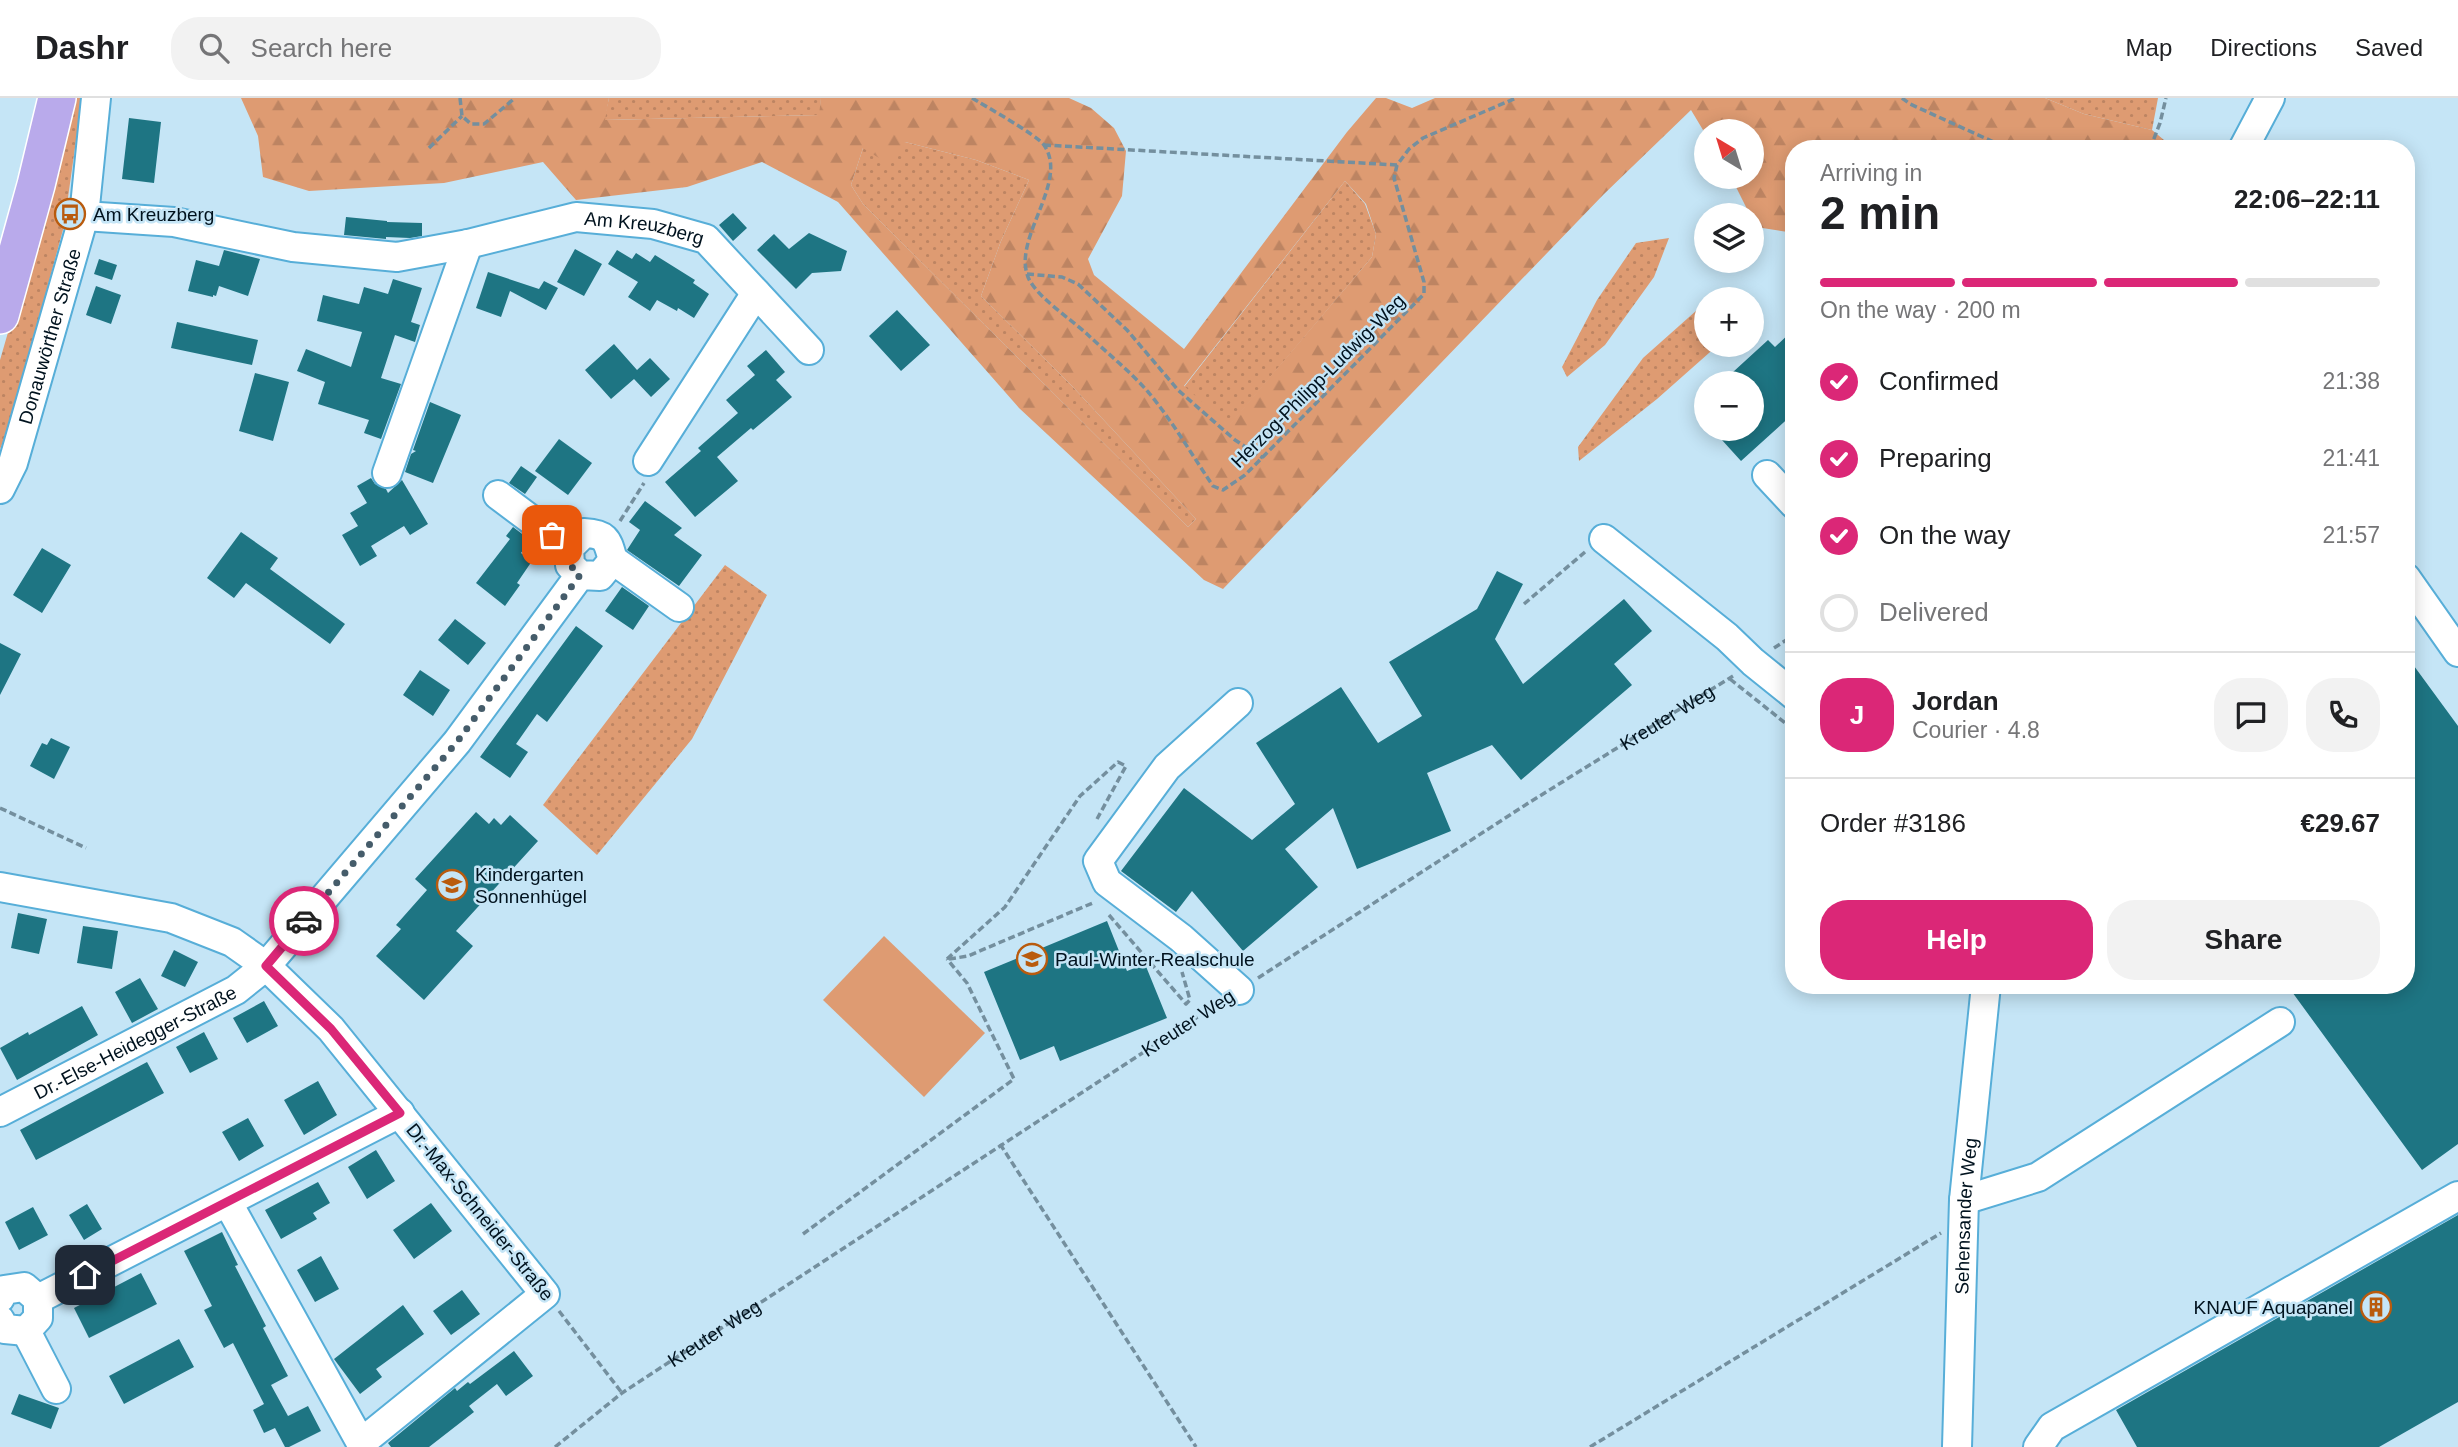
<!DOCTYPE html>
<html lang="en">
<head>
<meta charset="utf-8">
<style>
	:root { --surface:#fff; --page:#f2f2f2; --text:#202124; --muted:#757577; --line:#e0e0e0; --accent:#db2777 }
	body { margin:0; font-family:Arial,sans-serif; background:var(--page); color:var(--text); height:100vh; display:flex; flex-direction:column; font-size:26px; white-space:nowrap }
	* { box-sizing:border-box; margin:0 }
	p { font-size:23px; color:var(--muted) }
	.icon { flex:none; width:38px; height:38px; fill:none; stroke:currentColor; stroke-width:2; stroke-linecap:round; stroke-linejoin:round }
	.map { position:relative; flex:1; overflow:hidden }
	.details { position:absolute; left:1785px; top:42px; width:630px; height:854px; display:flex; flex-direction:column; background:var(--surface); border-radius:28px; box-shadow:0 4px 18px #0003 }
	.details>* { flex:none }
	.needle { width:46px; rotate:322deg }
	.controls { position:absolute; left:1694px; top:21px; display:grid; gap:14px }
	.controls a { display:grid; place-items:center; width:70px; height:70px; border-radius:50%; background:var(--surface); box-shadow:0 4px 18px #0003; font-size:35px }
	.pin { position:absolute; display:grid; place-items:center; width:60px; height:60px; color:#fff; margin:-30px; border-radius:14px; box-shadow:0 4px 10px #0006 }
	.courier { position:absolute; display:grid; place-items:center; width:70px; height:70px; margin:-35px; border:5px solid #db2777; border-radius:50%; background:#fff; color:#222; box-shadow:0 2px 9px #0007 }
	.headline em { font-style:normal; font-weight:800 }
	.headline div { display:flex; flex-direction:column-reverse }
	.headline { display:flex; align-items:center; justify-content:space-between; height:119px; padding:0 35px }
	h1 { font-size:46px; font-weight:800; line-height:52px }
	.bar { display:grid; grid-template-columns:repeat(4,1fr); gap:10px 7px; align-content:center; height:84px; padding:0 35px }
	.bar i { height:9px; border-radius:5px; background:var(--line) }
	.bar .selected { background:var(--accent) }
	.bar p { grid-column:span 4 }
	.line { display:flex; align-items:center; gap:18px; padding:0 35px; border-top:2px solid var(--line) }
	.line div { flex:1 }
	.round { display:grid; place-items:center; flex:none; width:74px; height:74px; border-radius:28px; background:var(--page) }
	ol { padding:0 35px; list-style:none }
	li { display:flex; align-items:center; gap:21px; height:77px }
	li p { margin-inline-start:auto }
	li .icon { padding:7px; border-radius:50%; background:var(--accent); color:#fff; stroke-width:4 }
	li:last-child { color:var(--muted) }
	li i { width:38px; height:38px; border:4px solid var(--line); border-radius:50% }
	.cta { display:flex; gap:14px; margin-top:auto; padding:14px 35px }
	.cta a { flex:1; height:80px; border-radius:28px; background:var(--accent); color:#fff; font-size:28px; font-weight:800; line-height:80px; text-align:center }
	.cta a+a { background:var(--page); color:var(--text) }
	header { display:flex; align-items:center; gap:42px; box-sizing:border-box; height:98px; padding:0 35px; background:var(--surface); border-bottom:2px solid var(--line) }
	header strong { font-size:33px }
	nav { display:flex; gap:38px; margin-inline-start:auto; font-size:24px }
	.search { width:490px; height:63px; background:var(--page); display:flex; align-items:center; gap:18px; box-sizing:border-box; padding:0 24px; border-radius:28px; color:var(--muted); font-size:26px }
	.map>svg:first-child { display:block }
	.green { fill:url(#green-dots) }
	.forest { fill:url(#forest-firs); fill-rule:evenodd }
	.pitch { fill:#de9b72 }
	.building { fill:#1e7583 }
	.lines { fill:none; stroke-linecap:round; stroke-linejoin:round }
	.minor-casing { stroke:#57aed8; stroke-width:32 }
	.major-casing { stroke:#fff; stroke-width:40 }
	.path { stroke:#748f9e; stroke-width:3.5; stroke-dasharray:7 3.5; stroke-linecap:butt }
	.minor { stroke:#fff; stroke-width:28 }
	.major { stroke:#b9aaeb; stroke-width:37 }
	.done { stroke:#455c6a; stroke-width:7; stroke-dasharray:0 12.6 }
	.route { stroke:#db2777; stroke-width:9 }
	.labels { text-anchor:middle; dominant-baseline:central; stroke-width:5; stroke-linejoin:round; paint-order:stroke }
	.poi-label { font-size:19px; fill:#00121e; stroke:#c5e5f6; text-anchor:start }
	.street-label { font-size:19px; fill:#00121e; stroke:#c5e5f6 }
</style>
</head>
<body>
<header>
<strong>Dashr</strong>
<div class="search"><svg class="icon" aria-label="search" viewBox="0 0 24 24"><circle cx="10" cy="10" r="6"/><path d="M15 15l6 6"/></svg>Search here</div>
<nav><a>Map</a><a>Directions</a><a>Saved</a></nav>
</header>
<div class="map">
<svg width="2458" height="1349" viewBox="0 0 2458 1349">
	<defs>
		<pattern id="green-dots" width="8" height="8" patternUnits="userSpaceOnUse" patternTransform="scale(1.75)"><rect width="8" height="8" fill="#de9b72"/><path d="M2 2h.1M6 6h.1" fill="none" stroke="#bd8462" stroke-width="1.8" stroke-linecap="round"/></pattern>
		<pattern id="forest-firs" width="22" height="20" patternUnits="userSpaceOnUse" patternTransform="scale(1.75)"><rect width="22" height="20" fill="#de9b72"/><path d="M5 1l3.5 6h-7zM16 11l3.5 6h-7z" fill="#bd8462"/></pattern>
	</defs>
	<rect width="100%" height="100%" fill="#c5e5f6"/>
	<path class="green" d="M 68,0 L 82,0 L 64,128 L 10,328 L 0,351 L 0,262 L 42,117 Z
		M 609,0 L 821,0 L 820,17 L 604,22 Z
		M 2045,0 L 2158,0 L 2152,32 L 2084,16 Z
		M 905,44 L 976,62 L 1029,82 L 1001,143 L 981,198 L 1072,288 L 1196,421 L 1188,429 L 863,106 L 851,87 L 863,50 Z
		M 1345,83 L 1365,106 L 1376,136 L 1372,159 L 1229,328 L 1184,289 Z
		M 1669,140 L 1654,179 L 1605,247 L 1567,279 L 1562,269 L 1597,202 L 1636,145 Z
		M 1706,204 L 1706,247 L 1718,247 L 1657,301 L 1579,363 L 1578,349 L 1643,260 Z
		M 725,467 L 767,497 L 692,641 L 597,757 L 543,707 Z"/>
	<path class="forest" d="M 241,0 L 609,0 L 605,22 L 819,17 L 821,0 L 1069,0 L 1091,10 L 1114,30 L 1126,53 L 1122,98 L 1088,161 L 1094,177 L 1184,251 L 1347,34 L 1376,0 L 1386,0 L 1412,10 L 1435,0 L 2045,0 L 2084,16 L 2152,32 L 2164,42 L 2158,51 L 1794,51 L 1794,135 L 1756,129 L 1731,79 L 1752,79 L 1752,33 L 1706,33 L 1706,37 L 1691,12 L 1604,96 L 1223,491 L 1204,482 L 1019,310 L 838,104 L 762,64 L 687,89 L 576,102 L 543,64 L 444,85 L 309,93 L 263,79 L 258,38 ZM 905,44 L 976,62 L 1029,82 L 1001,143 L 981,198 L 1072,288 L 1196,421 L 1188,429 L 863,106 L 851,87 L 863,50 L 887,65 ZM 1345,83 L 1366,106 L 1376,136 L 1372,159 L 1229,327 L 1184,288 Z"/>
	<path class="pitch" d="M 884,838 L 985,935 L 924,999 L 823,902 Z"/>
	<path class="building" d="M 129,20 L 161,24 L 154,85 L 122,81 Z
		M 733,115 L 747,130 L 733,143 L 719,127 Z
		M 346,119 L 387,123 L 387,124 L 422,125 L 422,138 L 410,140 L 386,139 L 386,141 L 344,137 Z
		M 809,135 L 847,153 L 841,173 L 812,175 L 796,191 L 757,152 L 774,136 L 789,151 Z
		M 575,151 L 602,166 L 584,198 L 557,184 Z
		M 224,152 L 260,161 L 248,198 L 219,188 L 216,198 L 213,197 L 213,199 L 188,193 L 196,162 L 219,168 Z
		M 617,152 L 632,161 L 636,155 L 650,164 L 655,157 L 695,182 L 693,185 L 709,196 L 694,220 L 678,210 L 677,213 L 657,202 L 650,213 L 628,199 L 638,184 L 608,166 Z
		M 99,161 L 117,167 L 112,182 L 94,176 Z
		M 488,174 L 539,191 L 544,183 L 558,190 L 546,212 L 510,193 L 501,219 L 476,210 Z
		M 393,181 L 422,190 L 411,224 L 420,227 L 415,244 L 395,237 L 381,280 L 401,286 L 381,341 L 364,335 L 369,322 L 318,306 L 325,284 L 297,273 L 306,251 L 351,269 L 362,234 L 317,223 L 323,197 L 359,206 L 364,189 L 388,196 Z
		M 96,188 L 121,197 L 111,226 L 86,217 Z
		M 897,212 L 930,247 L 901,273 L 869,238 Z
		M 177,224 L 258,242 L 252,267 L 171,250 Z
		M 1794,231 L 1794,315 L 1741,363 L 1712,331 L 1752,331 L 1752,285 L 1721,285 L 1768,242 L 1775,249 Z
		M 614,246 L 637,272 L 650,260 L 670,281 L 651,299 L 634,281 L 611,301 L 585,272 Z
		M 766,252 L 785,274 L 776,282 L 792,299 L 753,332 L 751,330 L 717,359 L 738,383 L 695,419 L 665,384 L 701,353 L 698,350 L 738,315 L 726,302 L 755,277 L 747,268 Z
		M 255,275 L 289,284 L 273,343 L 239,333 Z
		M 430,304 L 461,317 L 433,385 L 405,374 L 411,356 L 416,353 L 413,352 Z
		M 559,341 L 592,365 L 568,397 L 535,373 Z
		M 521,368 L 537,379 L 525,396 L 509,385 Z
		M 371,380 L 375,386 L 386,391 L 388,395 L 402,382 L 428,426 L 410,437 L 404,428 L 371,448 L 377,458 L 360,468 L 342,437 L 358,428 L 350,415 L 367,405 L 357,388 Z
		M 645,403 L 682,430 L 674,437 L 702,457 L 679,488 L 627,452 L 640,432 L 629,424 Z
		M 513,429 L 530,442 L 521,455 L 532,463 L 517,485 L 520,487 L 505,508 L 476,485 L 510,441 L 506,438 Z
		M 241,434 L 278,460 L 270,471 L 345,526 L 330,546 L 246,485 L 234,500 L 207,480 Z
		M 42,450 L 71,467 L 42,515 L 13,497 Z
		M 1497,473 L 1523,486 L 1495,541 L 1523,586 L 1624,501 L 1652,533 L 1614,566 L 1632,587 L 1521,682 L 1492,647 L 1427,675 L 1451,733 L 1357,771 L 1333,710 L 1285,751 L 1318,789 L 1243,853 L 1192,793 L 1176,814 L 1121,773 L 1184,690 L 1252,742 L 1295,706 L 1256,645 L 1341,589 L 1378,645 L 1422,618 L 1389,564 L 1477,511 Z
		M 622,489 L 649,508 L 633,532 L 605,513 Z
		M 455,521 L 486,545 L 468,567 L 438,542 Z
		M 576,528 L 603,548 L 547,624 L 537,616 L 516,646 L 528,654 L 510,680 L 480,659 Z
		M 0,545 L 21,556 L 0,597 Z
		M 2406,557 L 2458,628 L 2458,1046 L 2422,1072 L 2287,887 L 2406,887 Z
		M 420,572 L 450,592 L 433,618 L 403,597 Z
		M 51,640 L 70,649 L 54,681 L 30,668 L 42,645 L 47,647 Z
		M 476,714 L 489,726 L 494,720 L 501,727 L 510,717 L 538,743 L 456,833 L 473,848 L 424,902 L 376,858 L 401,831 L 396,827 L 427,792 L 415,781 Z
		M 18,815 L 47,821 L 39,856 L 11,850 Z
		M 1107,823 L 1127,873 L 1145,866 L 1167,920 L 1060,963 L 1054,948 L 1020,962 L 984,874 Z
		M 83,828 L 118,833 L 112,871 L 77,865 Z
		M 174,852 L 198,864 L 185,889 L 161,878 Z
		M 140,880 L 158,911 L 132,925 L 115,894 Z
		M 264,903 L 278,928 L 247,945 L 233,920 Z
		M 82,908 L 98,937 L 17,982 L 0,950 L 28,934 L 29,937 Z
		M 204,934 L 218,961 L 190,975 L 176,949 Z
		M 147,964 L 164,995 L 36,1062 L 20,1032 Z
		M 318,983 L 337,1017 L 304,1037 L 284,1002 Z
		M 248,1020 L 264,1048 L 239,1063 L 222,1034 Z
		M 376,1052 L 395,1083 L 367,1101 L 348,1069 Z
		M 318,1084 L 330,1105 L 313,1115 L 317,1121 L 281,1141 L 265,1112 Z
		M 431,1105 L 452,1133 L 414,1161 L 393,1132 Z
		M 87,1106 L 102,1131 L 84,1142 L 69,1117 Z
		M 33,1109 L 48,1137 L 19,1152 L 5,1124 Z
		M 2458,1117 L 2458,1304 L 2379,1349 L 2137,1349 L 2116,1312 Z
		M 222,1134 L 238,1167 L 235,1168 L 266,1228 L 263,1230 L 288,1278 L 271,1287 L 288,1318 L 308,1308 L 321,1333 L 289,1349 L 285,1349 L 275,1330 L 264,1335 L 253,1312 L 264,1306 L 233,1245 L 224,1250 L 204,1212 L 212,1208 L 184,1153 Z
		M 321,1158 L 339,1191 L 315,1204 L 297,1172 Z
		M 141,1175 L 157,1206 L 89,1240 L 74,1210 Z
		M 462,1192 L 480,1216 L 451,1237 L 433,1213 Z
		M 403,1207 L 424,1236 L 376,1271 L 382,1279 L 360,1296 L 334,1261 Z
		M 179,1241 L 194,1269 L 124,1306 L 109,1278 Z
		M 514,1253 L 533,1278 L 506,1298 L 497,1286 L 469,1308 L 474,1314 L 429,1349 L 391,1349 L 388,1345 L 455,1290 L 457,1293 L 468,1284 L 470,1286 Z
		M 19,1296 L 59,1310 L 51,1331 L 11,1316 Z"/>
	<g class="lines">
		<g class="minor-casing">
			<g id="minor">
				<path d="M 2243,51 L 2270,0"/>
				<path id="s3" d="M 84,118 L 174,124 L 293,149 L 397,159 L 468,146 L 576,119 L 653,126 L 706,141 L 809,252"/>
				<path d="M 648,363 L 756,195"/>
				<path d="M 387,375 L 468,146"/>
				<path d="M 1767,377 L 1794,406"/>
				<path id="s4" d="M 0,391 L 13,365 L 84,118 L 96,0"/>
				<path d="M 498,397 L 569,450"/>
				<path d="M 1604,441 L 1727,539 L 1753,564 L 1794,597"/>
				<path d="M 613,462 L 679,509"/>
				<path d="M 2406,480 L 2458,554"/>
				<path d="M 1238,605 L 1167,669 L 1098,763 L 1107,784 L 1181,840 L 1239,892"/>
				<path d="M 0,789 L 171,820 L 232,844 L 266,868 L 331,931 L 545,1196 L 361,1345 L 228,1105"/>
				<path id="s5" d="M 0,1014 L 236,892 L 266,868 L 457,644 L 580,477 L 600,478 L 613,462 C 607,442 607,436 584,435 L 569,450 L 570,467 L 580,477"/>
				<path d="M 1964,1102 L 2038,1079 L 2280,924"/>
				<path d="M 0,1200 L 4,1192 L 24,1189 L 38,1201 L 38,1220 L 26,1233 L 5,1231 L 0,1222"/>
				<path d="M 38,1201 L 400,1015"/>
				<path d="M 26,1233 L 56,1291"/>
				<path id="s6" d="M 1957,1349 L 1964,1102 L 1986,887"/>
				<path d="M 2038,1349 L 2052,1329 L 2458,1098"/>
			</g>
		</g>
		<g class="major-casing">
			<path id="major" d="M 0,217 L 36,87 L 57,0"/>
		</g>
		<g class="path">
			<path d="M 460,0 L 462,18 L 471,26 L 484,26 L 515,0"/>
			<path d="M 972,0 C 985,8 1037,37 1044,47 C 1069,83 1015,137 1027,176 C 1032,196 1071,221 1087,236 C 1107,255 1131,274 1149,295 C 1173,324 1192,357 1213,388 L 1223,392 L 1245,377 L 1424,196 L 1424,184 L 1394,80 L 1397,67 L 1409,51 L 1423,40 L 1516,0"/>
			<path d="M 1902,0 L 1910,6 L 2009,51"/>
			<path d="M 1044,47 L 1397,67"/>
			<path d="M 429,50 L 462,18"/>
			<path d="M 2150,51 L 2160,25 L 2166,0"/>
			<path d="M 1027,176 L 1062,179 L 1078,186 L 1127,232 L 1178,292 L 1235,342 L 1263,360"/>
			<path d="M 620,423 L 644,385"/>
			<path d="M 1524,506 L 1585,454"/>
			<path d="M 1774,550 L 1794,537"/>
			<path d="M 1730,581 L 1794,632"/>
			<path d="M 0,710 L 86,750"/>
			<path d="M 1109,817 L 1186,906 L 1190,902 L 1182,874"/>
			<path d="M 947,861 L 1005,809 L 1080,698 L 1118,664 L 1126,668 L 1097,721"/>
			<path d="M 949,861 L 968,858 L 1095,804"/>
			<path id="s1" d="M 1258,880 L 1530,704 L 1733,578"/>
			<path d="M 1000,1046 L 1196,1349"/>
			<path d="M 803,1136 L 1014,981 L 967,885 L 947,861"/>
			<path d="M 559,1213 L 622,1295"/>
			<path id="s2" d="M 555,1349 L 622,1295 L 1219,905"/>
			<path d="M 1590,1349 L 1941,1135"/>
		</g>
		<use href="#minor" class="minor"/>
		<use href="#major" class="major"/>
	</g>
	<g class="lines">
		<path class="done" d="M 304,823 L 457,644 L 580,477 L 570,467 L 569,450 L 552,437"/>
		<path class="route" d="M 85,1177 L 400,1015 L 331,931 L 266,868 L 304,823"/>
	</g>
	<defs>
		<g id="bus-ring" transform="scale(1.575)"><circle r="9.5" fill="#c5e5f6" stroke="#b95b0e" stroke-width="1.5"/><path d="M-5-6H5V4H4V6H2V4H-2V6H-4V4H-5ZM-3.5-4V0h7V-4ZM-3.5 1.2v1.5H-2V1.2ZM2 1.2v1.5H3.5V1.2Z" fill="#b95b0e"/></g>
		<g id="school-ring" transform="scale(1.575)"><circle r="9.5" fill="#c5e5f6" stroke="#b95b0e" stroke-width="1.5"/><path d="M0-5L7-2L0 1L-7-2ZM-4 1L0 2.5L4 1V4Q0 6-4 4Z" fill="#b95b0e"/></g>
		<g id="building-ring" transform="scale(1.575)"><circle r="9.5" fill="#c5e5f6" stroke="#b95b0e" stroke-width="1.5"/><path d="M-4-6H4V6H1V3H-1V6H-4ZM-2.5-4.3h1.7v1.8h-1.7ZM.8-4.3h1.7v1.8H.8ZM-2.5-1h1.7V.8h-1.7ZM.8-1h1.7V.8H.8Z" fill="#b95b0e"/></g>
	</defs>
	<g fill-rule="evenodd">
		<use href="#bus-ring" x="70" y="116"/>
		<use href="#school-ring" x="452" y="787"/>
		<use href="#school-ring" x="1032" y="861"/>
		<use href="#building-ring" x="2376" y="1209"/>
	</g>
	<g class="labels">
		<g class="poi-label">
			<text x="93" y="116">Am Kreuzberg</text>
			<text x="475" y="776">Kindergarten<tspan x="475" dy="22">Sonnenhügel</tspan></text>
			<text x="1055" y="861">Paul-Winter-Realschule</text>
			<text x="2353" y="1209" text-anchor="end">KNAUF Aquapanel</text>
		</g>
		<g class="street-label">
			<text stroke="none"><textPath href="#s3" startOffset="569">Am Kreuzberg</textPath></text>
			<text stroke="none"><textPath href="#s4" startOffset="161">Donauwörther Straße</textPath></text>
			<text transform="translate(1318 283) rotate(-45)">Herzog-Philipp-Ludwig-Weg</text>
			<text stroke="none"><textPath href="#s1" startOffset="485">Kreuter Weg</textPath></text>
			<text transform="translate(1188 925) rotate(-33)">Kreuter Weg</text>
			<text stroke="none"><textPath href="#s5" startOffset="152">Dr.-Else-Heidegger-Straße</textPath></text>
			<text transform="translate(480 1114) rotate(51)">Dr.-Max-Schneider-Straße</text>
			<text stroke="none"><textPath href="#s6" startOffset="231">Sehensander Weg</textPath></text>
			<text stroke="none"><textPath href="#s2" startOffset="196">Kreuter Weg</textPath></text>
		</g>
	</g>
</svg>
<div class="controls">
<a><svg class="needle" viewBox="-14 -14 28 28"><path d="M0-13l5 13h-10z" fill="#e53935"/><path d="M0 13l5-13h-10z" fill="#757577"/></svg></a>
<a><svg class="icon" aria-label="layers" viewBox="0 0 24 24"><path d="M12 4l9 5-9 5-9-5zM3 14l9 5 9-5"/></svg></a>
<a>+</a>
<a>−</a>
</div>
<div class="pin" style="left:552px;top:437px;background:#ea580c"><svg class="icon" aria-label="bag" viewBox="0 0 24 24"><path d="M5 8h14l-1 12H6zM9 8a3 3 0 0 1 6 0"/></svg></div>
<div class="pin" style="left:85px;top:1177px;background:#1f2937"><svg class="icon" aria-label="home" viewBox="0 0 24 24"><path d="M3 11l9-7 9 7M6 9v11h12V9"/></svg></div>
<div class="courier" style="left:304px;top:823px"><svg class="icon" aria-label="car" viewBox="0 0 24 24"><path d="M5 17H2v-5l4-1 3-4h7l3 4 3 1v5h-3M9 17h6M6 11h13"/><circle cx="7" cy="17" r="2"/><circle cx="17" cy="17" r="2"/></svg></div>
<section class="details">
<div class="headline"><div><h1>2 min</h1><p>Arriving in</p></div><em>22:06–22:11</em></div>
<div class="bar"><i class="selected"></i><i class="selected"></i><i class="selected"></i><i></i><p>On the way · 200 m</p></div>
<ol>
<li><svg class="icon" aria-label="check" viewBox="0 0 24 24"><path d="M5 12l5 5 9-10"/></svg>Confirmed<p>21:38</p></li>
<li><svg class="icon" aria-label="check" viewBox="0 0 24 24"><path d="M5 12l5 5 9-10"/></svg>Preparing<p>21:41</p></li>
<li><svg class="icon" aria-label="check" viewBox="0 0 24 24"><path d="M5 12l5 5 9-10"/></svg>On the way<p>21:57</p></li>
<li><i></i>Delivered</li>
</ol>
<div class="line" style="height:126px"><b class="round" style="background:var(--accent);color:#fff">J</b><div><b>Jordan</b><p>Courier · 4.8</p></div><a class="round"><svg class="icon" aria-label="chat" viewBox="0 0 24 24"><path d="M4 5h16v11H9l-5 4z"/></svg></a><a class="round"><svg class="icon" aria-label="phone" viewBox="0 0 24 24"><path d="M5 4h4l2 5-3 2q2 4 5 5l2-3 5 2v4C11 20 4 13 5 4z"/></svg></a></div>
<div class="line" style="height:91px"><div>Order #3186</div><b>€29.67</b></div>
<div class="cta"><a>Help</a><a>Share</a></div>
</section>
</div>
</body>
</html>
